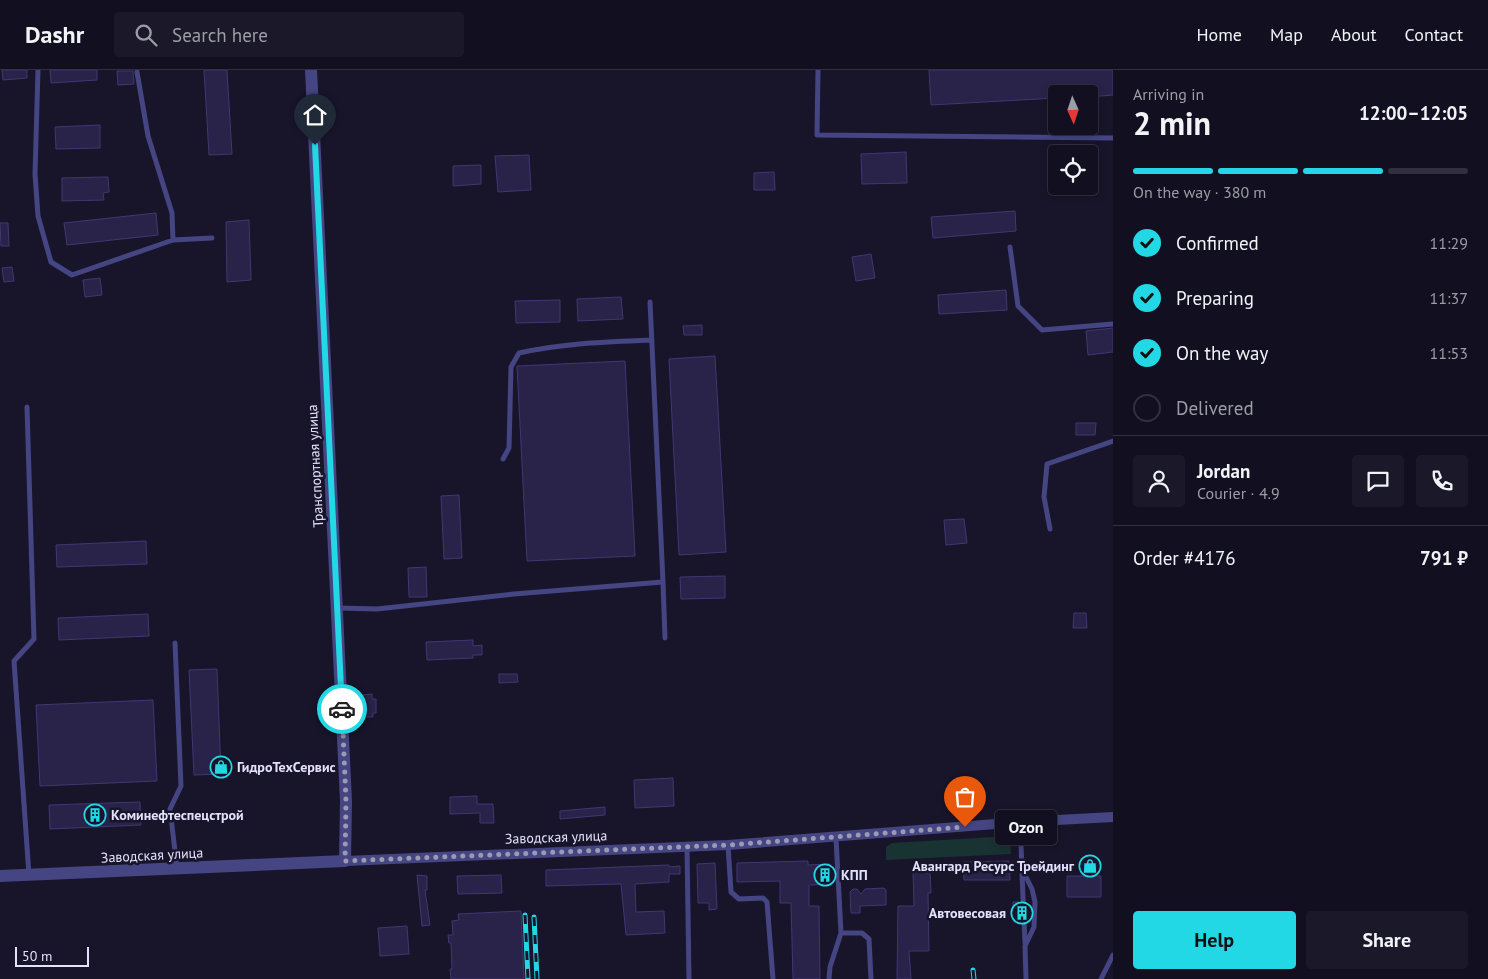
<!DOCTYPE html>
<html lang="en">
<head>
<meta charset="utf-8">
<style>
	:root { --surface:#121020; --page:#1b1929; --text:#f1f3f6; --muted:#9c9da5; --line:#31303e; --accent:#23d8e5 }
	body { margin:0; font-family:"PT Sans",sans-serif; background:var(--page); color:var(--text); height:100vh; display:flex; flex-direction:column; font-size:19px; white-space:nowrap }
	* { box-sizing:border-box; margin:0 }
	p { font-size:16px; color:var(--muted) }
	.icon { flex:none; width:28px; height:28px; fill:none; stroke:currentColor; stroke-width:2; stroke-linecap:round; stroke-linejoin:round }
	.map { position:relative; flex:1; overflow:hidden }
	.drawer { display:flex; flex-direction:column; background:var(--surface); width:375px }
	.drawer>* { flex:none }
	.needle { width:32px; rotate:177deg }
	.buttons { position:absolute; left:1048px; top:15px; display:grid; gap:10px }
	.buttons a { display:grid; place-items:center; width:50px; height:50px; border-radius:5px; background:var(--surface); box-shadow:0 2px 8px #0003,0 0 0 1px var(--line); font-size:25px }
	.scale { position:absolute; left:15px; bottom:12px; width:74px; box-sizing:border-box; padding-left:5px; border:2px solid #e3e1fc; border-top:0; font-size:14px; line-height:18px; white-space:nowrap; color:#e3e1fc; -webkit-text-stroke:4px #18152a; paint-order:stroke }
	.pin { position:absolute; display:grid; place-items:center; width:42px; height:42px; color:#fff; margin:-51px -21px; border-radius:50% 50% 50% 0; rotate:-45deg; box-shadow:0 0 5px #0007 }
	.pin .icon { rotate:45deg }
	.courier { position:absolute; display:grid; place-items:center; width:50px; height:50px; margin:-25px; border:4px solid #23d8e5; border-radius:50%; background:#fff; color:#222; box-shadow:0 1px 6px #0007 }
	.bubble { position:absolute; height:35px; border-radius:5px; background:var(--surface); box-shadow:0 2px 8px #0003,0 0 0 1px var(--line); font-size:16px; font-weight:600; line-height:35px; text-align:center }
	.head em { font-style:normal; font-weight:600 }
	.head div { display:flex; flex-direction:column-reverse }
	.head { display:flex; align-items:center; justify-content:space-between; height:85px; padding:0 20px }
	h1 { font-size:32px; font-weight:600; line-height:38px }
	.bar { display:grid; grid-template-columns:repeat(4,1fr); gap:8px 5px; align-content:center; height:60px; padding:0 20px }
	.bar i { height:6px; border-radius:4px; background:var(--line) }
	.bar .selected { background:var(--accent) }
	.bar p { grid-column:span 4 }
	.line { display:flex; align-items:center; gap:12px; padding:0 20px; border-top:1px solid var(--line) }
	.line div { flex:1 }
	.round { display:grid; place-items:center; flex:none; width:52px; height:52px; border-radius:5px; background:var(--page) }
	ol { padding:0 20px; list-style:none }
	li { display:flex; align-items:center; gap:15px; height:55px }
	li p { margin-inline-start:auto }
	li .icon { padding:5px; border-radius:50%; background:var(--accent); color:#111; stroke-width:4 }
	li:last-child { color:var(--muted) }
	li i { width:28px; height:28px; border:2px solid var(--line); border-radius:50% }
	.action { display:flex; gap:10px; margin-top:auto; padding:10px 20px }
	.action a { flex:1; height:58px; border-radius:5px; background:var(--accent); color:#111; font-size:20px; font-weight:600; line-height:58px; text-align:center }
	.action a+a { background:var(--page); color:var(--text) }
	header { display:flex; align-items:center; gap:30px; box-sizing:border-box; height:70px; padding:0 25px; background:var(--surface); border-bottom:1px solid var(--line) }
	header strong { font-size:24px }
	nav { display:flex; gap:28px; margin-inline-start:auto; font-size:18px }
	.search { width:350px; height:45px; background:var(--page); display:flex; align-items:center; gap:12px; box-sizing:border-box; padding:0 18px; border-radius:5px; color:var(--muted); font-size:19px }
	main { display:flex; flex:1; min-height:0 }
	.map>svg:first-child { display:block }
	.green { fill:#183332 }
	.building { fill:#292349; stroke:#413772 }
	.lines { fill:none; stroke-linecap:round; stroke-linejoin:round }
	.service { stroke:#454583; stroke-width:5 }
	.minor { stroke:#454583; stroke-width:10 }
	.tertiary { stroke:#454583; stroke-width:12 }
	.rail-casing { stroke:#23d8e5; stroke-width:5 }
	.rail { stroke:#18152a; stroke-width:3; stroke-dasharray:9; stroke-linecap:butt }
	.done { stroke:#9c9ab2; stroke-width:5; stroke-dasharray:0 9 }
	.route { stroke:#23d8e5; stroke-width:6 }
	.labels { text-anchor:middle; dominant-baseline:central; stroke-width:5; stroke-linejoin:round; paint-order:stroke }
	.street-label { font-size:14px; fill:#e3e1fc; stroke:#18152a }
	.poi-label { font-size:14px; font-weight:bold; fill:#e3e1fc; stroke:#18152a; text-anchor:start }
</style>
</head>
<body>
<header>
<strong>Dashr</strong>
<div class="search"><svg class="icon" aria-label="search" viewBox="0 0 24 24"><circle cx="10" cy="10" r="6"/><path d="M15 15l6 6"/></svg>Search here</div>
<nav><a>Home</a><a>Map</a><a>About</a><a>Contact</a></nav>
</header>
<main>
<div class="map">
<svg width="1113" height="909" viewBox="0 0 1113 909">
	<rect width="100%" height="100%" fill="#18152a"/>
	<path class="green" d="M 1010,766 L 1011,784 L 886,790 L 886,777 L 892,773 Z"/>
	<path class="building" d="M 2,0 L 27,0 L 27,8 L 3,10 Z
		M 50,0 L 97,0 L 97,10 L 51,13 Z
		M 204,0 L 227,0 L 232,84 L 209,85 Z
		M 929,0 L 1113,0 L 1113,25 L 1089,27 L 1089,24 L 1056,24 L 1056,28 L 931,35 Z
		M 117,1 L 133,1 L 134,14 L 118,15 Z
		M 100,55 L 100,78 L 56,79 L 55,57 Z
		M 906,82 L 907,113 L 862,114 L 861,84 Z
		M 529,85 L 531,120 L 498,122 L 495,86 Z
		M 481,95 L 481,114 L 453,116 L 453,96 Z
		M 774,102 L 775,120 L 754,120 L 754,103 Z
		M 103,107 L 108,107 L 109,122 L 103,123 L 104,130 L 62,131 L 62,108 Z
		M 1015,141 L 1016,161 L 933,168 L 931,147 Z
		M 156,143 L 158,165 L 67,175 L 64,153 Z
		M 249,150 L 251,210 L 227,212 L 226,152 Z
		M 0,153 L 8,153 L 9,176 L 1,176 Z
		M 871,184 L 875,208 L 856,211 L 852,187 Z
		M 12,197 L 14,211 L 4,212 L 2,198 Z
		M 100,208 L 102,225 L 85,227 L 83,210 Z
		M 1006,220 L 1007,240 L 939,244 L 938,225 Z
		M 621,227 L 623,249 L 578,251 L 577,229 Z
		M 560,230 L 560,252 L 516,253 L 515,231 Z
		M 702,255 L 702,265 L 684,265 L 683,256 Z
		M 1113,258 L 1113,282 L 1088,285 L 1086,261 Z
		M 715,286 L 726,482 L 679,485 L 669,289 Z
		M 625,291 L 635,486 L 527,491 L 517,296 Z
		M 1076,353 L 1096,353 L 1095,365 L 1076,365 Z
		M 459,425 L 462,488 L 444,489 L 441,426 Z
		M 964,449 L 967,473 L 946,475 L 944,450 Z
		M 146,471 L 147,494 L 57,497 L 56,475 Z
		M 426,497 L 427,527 L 409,527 L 408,498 Z
		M 725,506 L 725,528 L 681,529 L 680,507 Z
		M 1074,543 L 1086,543 L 1087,558 L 1073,558 Z
		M 148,544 L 149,566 L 59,570 L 58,548 Z
		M 473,570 L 473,576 L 482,575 L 482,585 L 473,585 L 473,588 L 427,590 L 426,572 Z
		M 217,599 L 221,704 L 194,705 L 189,600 Z
		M 499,604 L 517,604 L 518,612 L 499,613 Z
		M 372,624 L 372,629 L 376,629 L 376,643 L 373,643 L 373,647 L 364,647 L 363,625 Z
		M 153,630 L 157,711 L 40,716 L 36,635 Z
		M 673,708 L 674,736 L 635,738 L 634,710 Z
		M 477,726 L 477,734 L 493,734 L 494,753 L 480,753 L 480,743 L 450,744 L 450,727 Z
		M 140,732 L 141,755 L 50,759 L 49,735 Z
		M 605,737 L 605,745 L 560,749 L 560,741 Z
		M 808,791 L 808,795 L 830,794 L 831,814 L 809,815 L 809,836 L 819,836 L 820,909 L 793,909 L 791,833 L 780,833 L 780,811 L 737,812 L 737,793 Z
		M 1009,791 L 1010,810 L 964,810 L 963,792 Z
		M 715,793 L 717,839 L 709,840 L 709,833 L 698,833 L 697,794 Z
		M 669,795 L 669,797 L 680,796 L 680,804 L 669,804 L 669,812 L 635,814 L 636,842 L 664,841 L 665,863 L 626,865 L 621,814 L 546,816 L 546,800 Z
		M 913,799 L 925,799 L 925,803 L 930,803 L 931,823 L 928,823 L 929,881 L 909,881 L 911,909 L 897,909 L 898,836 L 914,836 Z
		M 417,805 L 427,806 L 427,820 L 425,820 L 430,855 L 422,856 Z
		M 501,805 L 502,823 L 458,824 L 457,806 Z
		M 1067,806 L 1101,806 L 1101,827 L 1067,827 Z
		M 884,818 L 886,820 L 886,835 L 860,836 L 860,843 L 851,843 L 850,822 L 853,819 L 857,819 L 861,824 L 865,819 Z
		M 1013,832 L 1019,832 L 1020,852 L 1014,852 Z
		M 521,841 L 524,909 L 451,909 L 450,899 L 452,899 L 451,873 L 449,873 L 448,865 L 453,865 L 452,851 L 459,850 L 458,844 Z
		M 407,856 L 409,884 L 380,886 L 378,858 Z"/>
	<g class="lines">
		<path class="service" d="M 38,0 L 35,104 L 38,146 L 51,192 L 72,205 L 173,170 L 212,168
			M 818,0 L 817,65 L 1113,68
			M 137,2 L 148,66 L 172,143 L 173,170
			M 1010,177 L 1018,236 L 1042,260 L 1113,254
			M 650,232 L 663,512
			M 27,337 L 34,569 L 14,591 L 29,805
			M 503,389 L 509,378 L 511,297 L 519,283 C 564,273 606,272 652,270
			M 1050,459 L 1044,427 L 1047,394 L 1113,371
			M 338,538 L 377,539 L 514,524 L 663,512 L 665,568
			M 175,573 L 181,716 L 170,739 L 177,798
			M 1020,752 L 1022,799 L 1032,819 L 1035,832 L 1034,857 L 1025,876 L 1026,909
			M 836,768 L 841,863 L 862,863 L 869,869 L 871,909
			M 728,775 L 731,822 L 739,829 L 763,828 L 767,832 L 773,909
			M 687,777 L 689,909
			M 1022,804 L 1025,873
			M 829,909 L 830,897 L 841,863
			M 1101,909 L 1113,885"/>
		<path class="minor" d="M 345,791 L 728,775 L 1020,752 L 1113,747"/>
		<path class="tertiary" d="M 0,806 L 345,791 L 346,731 L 311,0"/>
		<g class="rail-casing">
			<path id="rail" d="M 525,845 L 528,909
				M 534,847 L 537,909
				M 973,900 L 974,909"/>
		</g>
		<use href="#rail" class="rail"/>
	</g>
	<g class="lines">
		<path class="done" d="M 342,639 L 346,731 L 345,791 L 728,775 L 965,757"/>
		<path class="route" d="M 315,75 L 342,639"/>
	</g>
	<defs>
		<g id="shop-ring" transform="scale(1.125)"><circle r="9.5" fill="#18152a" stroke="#23d8e5" stroke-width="1.5"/><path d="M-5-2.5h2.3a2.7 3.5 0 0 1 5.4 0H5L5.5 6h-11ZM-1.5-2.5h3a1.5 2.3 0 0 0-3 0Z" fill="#23d8e5"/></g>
		<g id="building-ring" transform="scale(1.125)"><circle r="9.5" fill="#18152a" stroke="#23d8e5" stroke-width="1.5"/><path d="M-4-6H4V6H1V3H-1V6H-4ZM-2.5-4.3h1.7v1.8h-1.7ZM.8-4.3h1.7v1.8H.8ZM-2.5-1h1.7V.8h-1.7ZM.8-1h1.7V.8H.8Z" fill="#23d8e5"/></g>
	</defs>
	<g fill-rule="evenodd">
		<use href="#shop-ring" x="221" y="697"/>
		<use href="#building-ring" x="95" y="745"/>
		<use href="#shop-ring" x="1090" y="796"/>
		<use href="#building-ring" x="825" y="805"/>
		<use href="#building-ring" x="1022" y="843"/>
	</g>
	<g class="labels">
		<g class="street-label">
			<text transform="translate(315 396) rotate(-93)">Транспортная улица</text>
			<text transform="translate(556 767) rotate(-2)">Заводская улица</text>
			<text transform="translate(152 785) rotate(-3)">Заводская улица</text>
		</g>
		<g class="poi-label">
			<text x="237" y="697">ГидроТехСервис</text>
			<text x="111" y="745">Коминефтеспецстрой</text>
			<text x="1074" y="796" text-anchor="end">Авангард Ресурс Трейдинг</text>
			<text x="841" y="805">КПП</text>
			<text x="1006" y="843" text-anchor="end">Автовесовая</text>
		</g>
	</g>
</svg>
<div class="buttons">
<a><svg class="needle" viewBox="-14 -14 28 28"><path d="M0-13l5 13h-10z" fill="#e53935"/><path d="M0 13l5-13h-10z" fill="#9c9da5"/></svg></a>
<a><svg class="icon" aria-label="locate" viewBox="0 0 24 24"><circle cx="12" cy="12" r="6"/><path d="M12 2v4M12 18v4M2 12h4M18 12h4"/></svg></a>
</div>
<div class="scale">50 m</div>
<div class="pin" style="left:965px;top:757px;background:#ea580c"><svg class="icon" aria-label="bag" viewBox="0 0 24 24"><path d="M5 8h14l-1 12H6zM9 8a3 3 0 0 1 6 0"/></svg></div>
<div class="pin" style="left:315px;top:75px;background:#1f2937"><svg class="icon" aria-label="home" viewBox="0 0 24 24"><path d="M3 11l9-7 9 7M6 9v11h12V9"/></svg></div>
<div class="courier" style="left:342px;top:639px"><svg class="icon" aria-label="car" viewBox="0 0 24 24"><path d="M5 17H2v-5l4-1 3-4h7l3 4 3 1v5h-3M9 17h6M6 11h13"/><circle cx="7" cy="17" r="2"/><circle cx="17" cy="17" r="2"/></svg></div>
<div class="bubble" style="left:995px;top:740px;width:62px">Ozon</div>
</div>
<section class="drawer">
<div class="head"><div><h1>2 min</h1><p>Arriving in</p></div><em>12:00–12:05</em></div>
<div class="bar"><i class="selected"></i><i class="selected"></i><i class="selected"></i><i></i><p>On the way · 380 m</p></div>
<ol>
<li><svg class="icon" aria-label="check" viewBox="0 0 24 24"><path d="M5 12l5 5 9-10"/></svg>Confirmed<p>11:29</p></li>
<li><svg class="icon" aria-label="check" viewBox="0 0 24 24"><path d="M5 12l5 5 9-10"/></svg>Preparing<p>11:37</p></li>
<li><svg class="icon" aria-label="check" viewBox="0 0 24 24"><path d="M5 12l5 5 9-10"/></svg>On the way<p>11:53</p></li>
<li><i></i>Delivered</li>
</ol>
<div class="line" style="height:90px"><a class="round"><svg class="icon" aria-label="person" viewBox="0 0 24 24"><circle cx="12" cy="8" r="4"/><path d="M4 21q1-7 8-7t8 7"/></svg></a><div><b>Jordan</b><p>Courier · 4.9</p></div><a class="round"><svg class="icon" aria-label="chat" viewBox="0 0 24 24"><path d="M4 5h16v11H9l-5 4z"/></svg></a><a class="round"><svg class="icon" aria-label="phone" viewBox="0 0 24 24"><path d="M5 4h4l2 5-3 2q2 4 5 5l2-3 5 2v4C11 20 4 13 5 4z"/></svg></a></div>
<div class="line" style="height:65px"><div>Order #4176</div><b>791 ₽</b></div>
<div class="action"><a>Help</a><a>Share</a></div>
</section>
</main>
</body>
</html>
